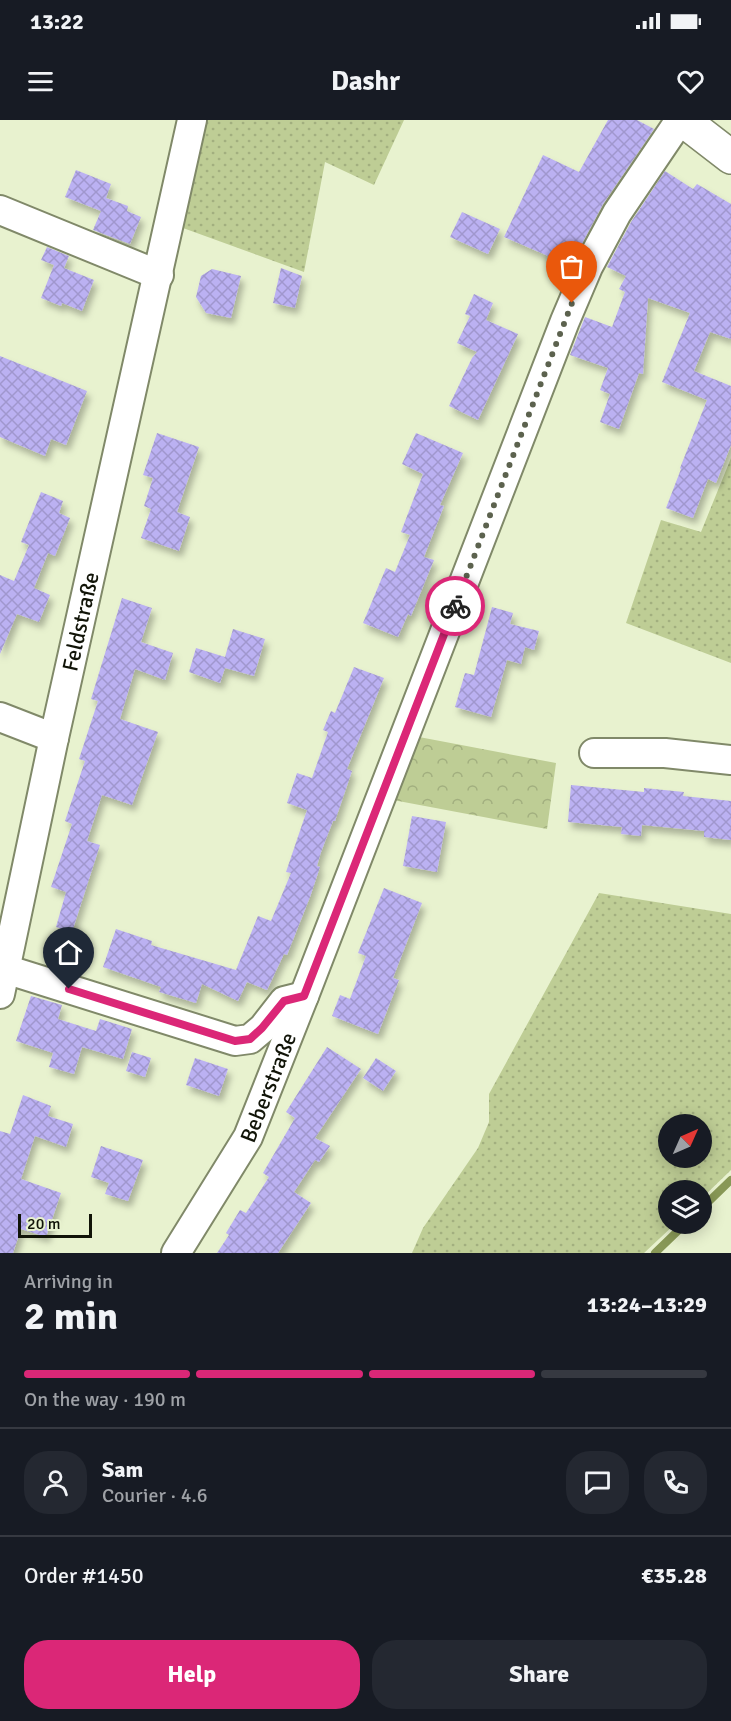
<!DOCTYPE html>
<html lang="en">
<head>
<meta charset="utf-8">
<style>
	:root { --surface:#171b24; --page:#242831; --text:#f1f3f6; --muted:#9ea1a6; --line:#363941; --accent:#db2777 }
	body { margin:0; font-family:Signika,sans-serif; background:var(--page); color:var(--text); height:100vh; display:flex; flex-direction:column; font-size:22px; white-space:nowrap }
	* { box-sizing:border-box; margin:0 }
	p { font-size:20px; color:var(--muted) }
	.icon { flex:none; width:33px; height:33px; fill:none; stroke:currentColor; stroke-width:2; stroke-linecap:round; stroke-linejoin:round }
	.map { position:relative; height:1133px; overflow:hidden }
	.panel { display:flex; flex-direction:column; background:var(--surface); flex:1 }
	.panel>* { flex:none }
	.needle { width:39px; rotate:45deg }
	.tools { position:absolute; left:658px; top:994px; display:grid; gap:12px }
	.tools a { display:grid; place-items:center; width:54px; height:54px; border-radius:50%; background:var(--surface); box-shadow:0 3px 15px #0003; font-size:30px }
	.scale { position:absolute; left:18px; bottom:15px; width:74px; box-sizing:border-box; padding-left:6px; border:3px solid #111408; border-top:0; font-size:16px; line-height:21px; white-space:nowrap; color:#111408; -webkit-text-stroke:4px #e8f2cf; paint-order:stroke }
	.pin { position:absolute; display:grid; place-items:center; width:51px; height:51px; color:#fff; margin:-62px -26px; border-radius:50% 50% 50% 0; rotate:-45deg; box-shadow:0 0 6px #0007 }
	.pin .icon { rotate:45deg }
	.courier { position:absolute; display:grid; place-items:center; width:60px; height:60px; margin:-30px; border:4px solid #db2777; border-radius:50%; background:#fff; color:#222; box-shadow:0 2px 8px #0007 }
	.overview em { font-style:normal; font-weight:800 }
	.overview div { display:flex; flex-direction:column-reverse }
	.overview { display:flex; align-items:center; justify-content:space-between; height:102px; padding:0 24px }
	h1 { font-size:39px; font-weight:800; line-height:45px }
	.bar { display:grid; grid-template-columns:repeat(4,1fr); gap:9px 6px; align-content:center; height:72px; padding:0 24px }
	.bar i { height:8px; border-radius:4px; background:var(--line) }
	.bar .selected { background:var(--accent) }
	.bar p { grid-column:span 4 }
	.line { display:flex; align-items:center; gap:15px; padding:0 24px; border-top:2px solid var(--line) }
	.line div { flex:1 }
	.round { display:grid; place-items:center; flex:none; width:63px; height:63px; border-radius:24px; background:var(--page) }
	.action { display:flex; gap:12px; margin-top:auto; padding:12px 24px }
	.action a { flex:1; height:69px; border-radius:24px; background:var(--accent); color:#fff; font-size:24px; font-weight:800; line-height:69px; text-align:center }
	.action a+a { background:var(--page); color:var(--text) }
	.status { display:flex; justify-content:space-between; align-items:center; height:42px; padding:0 30px; background:var(--surface); direction:ltr }
	.status svg { height:16px; fill:currentColor }
	header { display:flex; justify-content:space-between; align-items:center; height:78px; padding:0 24px; background:var(--surface); font-size:27px; font-weight:800 }
	.map>svg:first-child { display:block }
	.grass { fill:url(#grass-dots); fill-rule:evenodd }
	.park { fill:url(#park-crowns) }
	.lines { fill:none; stroke-linecap:round; stroke-linejoin:round }
	.stream { stroke:#889856; stroke-width:8 }
	.building { fill:url(#building-cross-hatch); filter:url(#shadow) }
	.street-casing { stroke:#808969; stroke-width:32 }
	.secondary-casing { stroke:#808969; stroke-width:36 }
	.street { stroke:#fff; stroke-width:28 }
	.secondary { stroke:#fff; stroke-width:33 }
	.done { stroke:#5c624e; stroke-width:6; stroke-dasharray:0 10.8 }
	.route { stroke:#db2777; stroke-width:8 }
	.labels { text-anchor:middle; dominant-baseline:central; stroke-width:5; stroke-linejoin:round; paint-order:stroke }
	.street-label { font-size:22px; fill:#111408; stroke:#e8f2cf }
</style>
</head>
<body>
<div class="status"><b>13:22</b><svg viewBox="0 0 49 12"><path d="M0 12V9h3v3zM5 12V6h3v6zM10 12V3h3v9zM15 12V0h3v12zM26 1h20v11H26zM47 4h2v5h-2z"/></svg></div>
<header><svg class="icon" aria-label="menu" viewBox="0 0 24 24"><path d="M4 6h16M4 12h16M4 18h16"/></svg>Dashr<svg class="icon" aria-label="heart" viewBox="0 0 24 24"><path d="M12 20l-8-8c-3-5 5-10 8-4 3-6 11-1 8 4z"/></svg></header>
<div class="map">
<svg width="731" height="1133" viewBox="0 0 731 1133">
	<defs>
		<pattern id="grass-dots" width="8" height="8" patternUnits="userSpaceOnUse" patternTransform="scale(1.5)"><rect width="8" height="8" fill="#becd95"/><path d="M2 2h.1M6 6h.1" fill="none" stroke="#a2af7f" stroke-width="1.8" stroke-linecap="round"/></pattern>
		<pattern id="park-crowns" width="20" height="18" patternUnits="userSpaceOnUse" patternTransform="scale(1.5)"><rect width="20" height="18" fill="#becd95"/><path d="M2 6a3 3 0 1 1 6 0M12 15a3 3 0 1 1 6 0" fill="none" stroke="#a2af7f"/></pattern>
		<pattern id="building-cross-hatch" width="8" height="8" patternUnits="userSpaceOnUse" patternTransform="scale(1.5)"><rect width="8" height="8" fill="#bbb1f2"/><path d="M0 0l8 8M0 8l8-8" fill="none" stroke="#a097ce"/></pattern>
		<filter id="shadow"><feDropShadow dx="3.5" dy="6" stdDeviation="3" flood-color="#0004"/></filter>
	</defs>
	<rect width="100%" height="100%" fill="#e8f2cf"/>
	<path class="grass" d="M 207,0 L 404,0 L 374,65 L 325,42 L 304,152 L 183,108 Z
		M 731,338 L 731,543 L 626,503 L 661,400 L 701,412 Z
		M 599,773 L 731,794 L 731,1050 L 702,1078 L 702,1071 L 669,1071 L 669,1104 L 675,1104 L 644,1133 L 412,1133 L 423,1108 L 478,1028 L 489,1002 L 489,974 ZM 669,1005 L 702,1005 L 702,1038 L 669,1038 Z"/>
	<path class="park" d="M 419,617 L 556,643 L 547,709 L 393,680 Z"/>
	<g class="lines">
		<path class="stream" d="M 702,1088 L 731,1060
			M 655,1133 L 685,1104"/>
	</g>
	<path class="building" d="M 608,0 L 637,0 L 654,9 L 603,84 L 577,133 L 574,131 L 569,145 L 504,117 L 543,35 L 579,52 Z
		M 76,50 L 111,64 L 106,78 L 128,86 L 127,91 L 141,97 L 130,124 L 93,110 L 101,91 L 65,77 Z
		M 665,51 L 693,69 L 697,64 L 731,84 L 731,219 L 710,212 L 694,251 L 731,266 L 731,325 L 716,363 L 708,359 L 693,398 L 666,388 L 681,349 L 680,348 L 707,280 L 662,262 L 690,193 L 648,178 L 643,254 L 639,253 L 619,309 L 600,302 L 610,274 L 600,270 L 608,248 L 570,235 L 585,197 L 612,207 L 625,172 L 619,169 L 626,156 L 607,147 L 631,102 Z
		M 462,92 L 500,109 L 488,134 L 450,117 Z
		M 47,127 L 69,136 L 64,148 L 94,160 L 82,191 L 62,183 L 61,186 L 41,178 L 54,145 L 41,140 Z
		M 281,148 L 302,156 L 295,188 L 273,183 Z
		M 212,149 L 241,156 L 231,198 L 206,193 L 196,177 L 201,156 Z
		M 474,174 L 493,183 L 486,200 L 518,214 L 478,300 L 449,286 L 472,238 L 477,232 L 457,223 L 470,196 L 465,194 Z
		M 0,236 L 87,271 L 66,325 L 51,319 L 45,336 L 0,317 Z
		M 157,313 L 199,327 L 177,392 L 190,397 L 179,431 L 141,418 L 151,389 L 144,386 L 153,358 L 143,355 Z
		M 416,313 L 463,333 L 440,385 L 444,386 L 424,437 L 434,440 L 411,496 L 408,494 L 398,517 L 363,503 L 386,448 L 395,452 L 410,415 L 401,412 L 423,354 L 402,344 Z
		M 41,372 L 63,381 L 59,393 L 70,398 L 55,436 L 48,433 L 34,468 L 50,475 L 39,502 L 17,494 L 0,534 L 0,455 L 14,461 L 29,425 L 21,422 Z
		M 122,478 L 152,488 L 141,522 L 173,533 L 165,560 L 135,549 L 120,599 L 158,612 L 132,685 L 102,675 L 87,721 L 100,725 L 72,812 L 56,807 L 66,772 L 51,767 L 72,704 L 65,701 L 85,641 L 79,639 L 98,581 L 91,579 Z
		M 492,487 L 513,493 L 510,504 L 539,511 L 534,530 L 525,527 L 521,544 L 507,540 L 491,597 L 455,587 L 465,553 L 474,555 Z
		M 233,509 L 265,519 L 254,556 L 225,548 L 220,563 L 189,552 L 196,528 L 225,537 Z
		M 354,547 L 384,558 L 347,649 L 352,651 L 335,701 L 333,701 L 321,732 L 317,746 L 320,747 L 310,777 L 287,835 L 284,834 L 267,870 L 247,862 L 238,881 L 202,864 L 196,883 L 159,872 L 161,867 L 103,847 L 116,809 L 152,821 L 151,825 L 236,850 L 258,796 L 271,801 L 291,753 L 286,752 L 307,690 L 287,683 L 297,653 L 312,658 L 328,612 L 323,610 L 331,591 L 335,593 Z
		M 571,665 L 644,672 L 644,668 L 684,672 L 683,676 L 731,681 L 731,720 L 704,717 L 704,711 L 642,705 L 641,716 L 621,714 L 622,707 L 568,702 Z
		M 412,696 L 446,702 L 437,752 L 403,746 Z
		M 384,768 L 422,783 L 393,858 L 399,860 L 378,914 L 332,896 L 340,875 L 350,879 L 366,836 L 358,833 Z
		M 31,876 L 62,885 L 58,899 L 96,911 L 100,899 L 132,909 L 123,939 L 82,927 L 74,954 L 49,947 L 53,933 L 16,921 Z
		M 327,927 L 361,949 L 315,1018 L 330,1026 L 319,1042 L 315,1040 L 294,1072 L 311,1083 L 278,1133 L 217,1133 L 229,1115 L 226,1113 L 240,1090 L 246,1093 L 269,1057 L 263,1053 L 295,998 L 286,992 Z
		M 132,932 L 151,938 L 145,957 L 126,951 Z
		M 195,938 L 228,949 L 219,976 L 186,965 Z
		M 376,938 L 396,951 L 383,971 L 363,958 Z
		M 23,975 L 51,986 L 48,996 L 73,1004 L 66,1027 L 35,1016 L 21,1059 L 61,1073 L 46,1117 L 21,1109 L 13,1133 L 0,1133 L 0,1011 L 10,1014 Z
		M 101,1026 L 143,1040 L 128,1081 L 105,1074 L 109,1063 L 91,1057 Z"/>
	<g class="lines">
		<g class="street-casing">
			<g id="street">
				<path d="M 0,90 L 159,155"/>
				<path d="M 0,597 L 54,618"/>
				<path d="M 594,633 L 665,633 L 731,640"/>
				<path d="M 5,849 L 235,921 L 250,919 L 263,908 L 284,881 L 304,876"/>
				<path id="s1" d="M 0,874 L 54,618 L 192,0"/>
				<path id="s2" d="M 176,1133 L 248,1017 L 304,876 L 565,201 L 588,147 L 617,93 L 680,0"/>
			</g>
		</g>
		<g class="secondary-casing">
			<path id="secondary" d="M 683,0 L 731,37"/>
		</g>
		<use href="#street" class="street"/>
		<use href="#secondary" class="secondary"/>
	</g>
	<g class="lines">
		<path class="done" d="M 455,486 L 572,183"/>
		<path class="route" d="M 69,869 L 235,921 L 250,919 L 262,908 L 284,881 L 304,876 L 455,486"/>
	</g>
	<g class="labels">
		<g class="street-label">
			<text stroke="none"><textPath href="#s1" startOffset="381">Feldstraße</textPath></text>
			<text stroke="none"><textPath href="#s2" startOffset="190">Beberstraße</textPath></text>
		</g>
	</g>
</svg>
<div class="tools">
<a><svg class="needle" viewBox="-14 -14 28 28"><path d="M0-13l5 13h-10z" fill="#e53935"/><path d="M0 13l5-13h-10z" fill="#9ea1a6"/></svg></a>
<a><svg class="icon" aria-label="layers" viewBox="0 0 24 24"><path d="M12 4l9 5-9 5-9-5zM3 14l9 5 9-5"/></svg></a>
</div>
<div class="scale">20 m</div>
<div class="pin" style="left:572px;top:183px;background:#ea580c"><svg class="icon" aria-label="bag" viewBox="0 0 24 24"><path d="M5 8h14l-1 12H6zM9 8a3 3 0 0 1 6 0"/></svg></div>
<div class="pin" style="left:69px;top:869px;background:#1f2937"><svg class="icon" aria-label="home" viewBox="0 0 24 24"><path d="M3 11l9-7 9 7M6 9v11h12V9"/></svg></div>
<div class="courier" style="left:455px;top:486px"><svg class="icon" aria-label="bike" viewBox="0 0 24 24"><circle cx="6" cy="16" r="4"/><circle cx="18" cy="16" r="4"/><path d="M6 16l4-8h5l3 8M10 8l3 8H6M13 5h3"/></svg></div>
</div>
<section class="panel">
<div class="overview"><div><h1>2 min</h1><p>Arriving in</p></div><em>13:24–13:29</em></div>
<div class="bar"><i class="selected"></i><i class="selected"></i><i class="selected"></i><i></i><p>On the way · 190 m</p></div>
<div class="line" style="height:108px"><a class="round"><svg class="icon" aria-label="person" viewBox="0 0 24 24"><circle cx="12" cy="8" r="4"/><path d="M4 21q1-7 8-7t8 7"/></svg></a><div><b>Sam</b><p>Courier · 4.6</p></div><a class="round"><svg class="icon" aria-label="chat" viewBox="0 0 24 24"><path d="M4 5h16v11H9l-5 4z"/></svg></a><a class="round"><svg class="icon" aria-label="phone" viewBox="0 0 24 24"><path d="M5 4h4l2 5-3 2q2 4 5 5l2-3 5 2v4C11 20 4 13 5 4z"/></svg></a></div>
<div class="line" style="height:78px"><div>Order #1450</div><b>€35.28</b></div>
<div class="action"><a>Help</a><a>Share</a></div>
</section>
</body>
</html>
